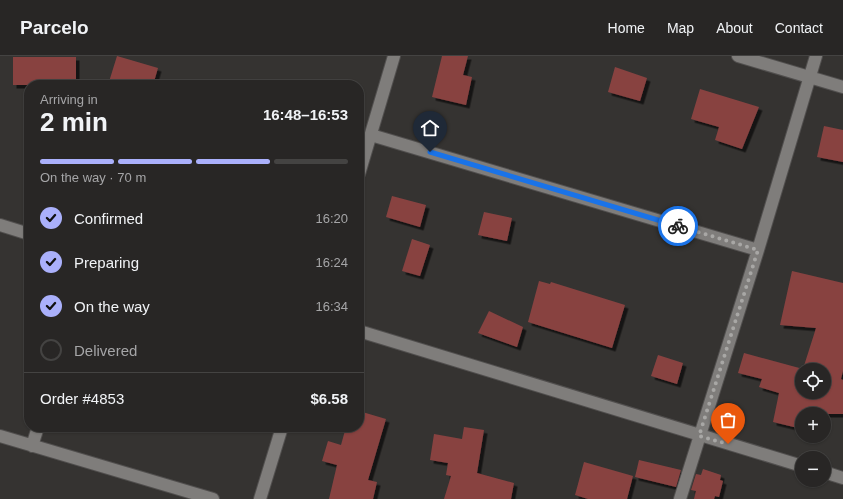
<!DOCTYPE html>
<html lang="en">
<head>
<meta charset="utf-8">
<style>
	:root { --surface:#282625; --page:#343232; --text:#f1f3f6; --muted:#a5a5a7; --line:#444342; --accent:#aab0fb }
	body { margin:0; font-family:Arial,sans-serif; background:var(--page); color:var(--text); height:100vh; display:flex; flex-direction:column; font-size:15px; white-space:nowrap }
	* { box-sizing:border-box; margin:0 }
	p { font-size:13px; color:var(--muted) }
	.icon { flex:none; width:22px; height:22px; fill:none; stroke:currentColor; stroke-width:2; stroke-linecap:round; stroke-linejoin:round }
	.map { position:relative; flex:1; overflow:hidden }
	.sheet { position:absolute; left:24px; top:24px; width:340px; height:352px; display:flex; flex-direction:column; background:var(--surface); border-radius:16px; box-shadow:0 1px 3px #0004,0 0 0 1px var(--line) }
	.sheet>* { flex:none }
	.tools { position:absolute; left:795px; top:307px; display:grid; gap:8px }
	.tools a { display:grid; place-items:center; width:36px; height:36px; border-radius:50%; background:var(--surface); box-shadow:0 1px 3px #0004,0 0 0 1px var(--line); font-size:20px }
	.pin { position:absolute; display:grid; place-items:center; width:34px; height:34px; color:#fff; margin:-41px -17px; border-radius:50% 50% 50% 0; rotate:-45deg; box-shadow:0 0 4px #0007 }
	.pin .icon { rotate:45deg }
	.courier { position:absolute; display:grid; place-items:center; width:40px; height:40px; margin:-20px; border:3px solid #1a73e8; border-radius:50%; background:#fff; color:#222; box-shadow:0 1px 5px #0007 }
	.headline em { font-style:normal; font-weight:700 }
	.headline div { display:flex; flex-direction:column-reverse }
	.headline { display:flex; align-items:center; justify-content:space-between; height:68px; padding:0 16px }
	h1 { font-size:26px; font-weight:700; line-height:30px }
	.bar { display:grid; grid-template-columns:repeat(4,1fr); gap:6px 4px; align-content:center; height:48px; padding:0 16px }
	.bar i { height:5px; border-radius:3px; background:var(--line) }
	.bar .current { background:var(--accent) }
	.bar p { grid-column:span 4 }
	.line { display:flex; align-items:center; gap:10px; padding:0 16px; border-top:1px solid var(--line) }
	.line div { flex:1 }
	ol { padding:0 16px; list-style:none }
	li { display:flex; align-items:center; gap:12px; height:44px }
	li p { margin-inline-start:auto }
	li .icon { padding:4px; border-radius:50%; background:var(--accent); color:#111; stroke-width:4 }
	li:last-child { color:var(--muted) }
	li i { width:22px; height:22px; border:2px solid var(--line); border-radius:50% }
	header { display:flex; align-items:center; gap:24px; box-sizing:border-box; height:56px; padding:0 20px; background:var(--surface); border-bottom:1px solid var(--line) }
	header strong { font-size:19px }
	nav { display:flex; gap:22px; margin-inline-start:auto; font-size:14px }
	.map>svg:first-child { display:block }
	.building { fill:#884241; fill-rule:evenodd; filter:url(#shadow) }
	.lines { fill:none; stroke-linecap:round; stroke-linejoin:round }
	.minor-casing { stroke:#514f4e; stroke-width:14 }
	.minor { stroke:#7f7d7b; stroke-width:12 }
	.done { stroke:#a8a7a5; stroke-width:4; stroke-dasharray:0 7.2 }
	.route { stroke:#1a73e8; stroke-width:5 }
</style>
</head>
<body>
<header>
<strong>Parcelo</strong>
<nav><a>Home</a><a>Map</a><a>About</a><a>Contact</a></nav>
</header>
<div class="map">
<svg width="843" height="443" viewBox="0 0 843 443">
	<defs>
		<filter id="shadow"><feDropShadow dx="3.5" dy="3.5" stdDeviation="0" flood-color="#0009"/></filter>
	</defs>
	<rect width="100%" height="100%" fill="#353331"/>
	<path class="building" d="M 117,0 L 158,12 L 153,29 L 108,29 Z
		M 442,0 L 468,0 L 463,19 L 472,21 L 466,49 L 432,41 Z
		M 13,1 L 76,1 L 76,29 L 13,29 Z
		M 615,11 L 647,22 L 640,45 L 608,36 Z
		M 700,33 L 759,51 L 742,93 L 715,84 L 719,71 L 691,63 Z
		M 824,70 L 843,74 L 843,106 L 817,101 Z
		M 392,140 L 426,149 L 420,171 L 386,161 Z
		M 484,156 L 512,162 L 507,185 L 478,179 Z
		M 412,183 L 430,189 L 420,220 L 402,215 Z
		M 792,215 L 843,227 L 843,315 L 841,323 L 843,324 L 843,358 L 802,358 L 802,373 L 773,366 L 779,337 L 759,331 L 762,323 L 738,317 L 744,297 L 803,313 L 816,272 L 780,269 ZM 802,314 L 824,314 L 824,336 L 802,336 Z
		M 539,225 L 550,228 L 551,226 L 625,249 L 612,292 L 528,266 Z
		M 489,255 L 523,271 L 517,291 L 478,277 Z
		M 658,299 L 683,307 L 677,328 L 651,320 Z
		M 359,355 L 386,363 L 368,424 L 377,426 L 373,443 L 329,443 L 337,409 L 322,405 L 328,385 L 341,389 L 346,371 L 359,371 Z
		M 464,371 L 484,374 L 477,417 L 514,427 L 511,443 L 444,443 L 451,420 L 446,419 L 448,407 L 430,404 L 434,378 L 462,383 Z
		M 639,404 L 681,414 L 676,431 L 635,421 Z
		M 584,406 L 633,420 L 627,443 L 588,443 L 575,439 Z
		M 703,413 L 721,419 L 720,424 L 723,425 L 719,441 L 715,440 L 714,443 L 694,443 L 696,435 L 691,434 L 696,418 L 701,419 Z"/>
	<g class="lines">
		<g class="minor-casing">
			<path id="minor" d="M 738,0 L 843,31
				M 371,79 L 758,194
				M 359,118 L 394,0
				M 0,169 L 29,178
				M 359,275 L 802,410
				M 0,380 L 213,443
				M 32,390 L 38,371
				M 824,416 L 843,422
				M 260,443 L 282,371
				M 680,443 L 758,194 L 816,0"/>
		</g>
		<use href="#minor" class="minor"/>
	</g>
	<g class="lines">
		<path class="done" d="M 678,170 L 758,194 L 699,380 L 728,388"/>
		<path class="route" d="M 430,96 L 678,170"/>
	</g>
</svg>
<div class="tools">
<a><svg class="icon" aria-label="locate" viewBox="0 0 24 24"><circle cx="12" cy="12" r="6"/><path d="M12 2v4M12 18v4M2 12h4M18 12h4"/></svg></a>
<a>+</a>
<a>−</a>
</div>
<div class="pin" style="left:728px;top:388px;background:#ea580c"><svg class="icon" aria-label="bag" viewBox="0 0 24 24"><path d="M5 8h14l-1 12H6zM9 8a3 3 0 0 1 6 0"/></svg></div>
<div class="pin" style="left:430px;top:96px;background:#1f2937"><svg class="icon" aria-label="home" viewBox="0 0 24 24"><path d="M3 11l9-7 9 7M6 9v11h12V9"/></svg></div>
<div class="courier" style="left:678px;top:170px"><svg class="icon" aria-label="bike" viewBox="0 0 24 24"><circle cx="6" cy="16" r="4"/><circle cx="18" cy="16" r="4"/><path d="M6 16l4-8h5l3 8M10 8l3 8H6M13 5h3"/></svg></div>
<section class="sheet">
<div class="headline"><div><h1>2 min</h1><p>Arriving in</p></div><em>16:48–16:53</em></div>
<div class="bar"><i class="current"></i><i class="current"></i><i class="current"></i><i></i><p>On the way · 70 m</p></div>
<ol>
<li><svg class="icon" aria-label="check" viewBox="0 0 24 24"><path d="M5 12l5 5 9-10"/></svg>Confirmed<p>16:20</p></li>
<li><svg class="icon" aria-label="check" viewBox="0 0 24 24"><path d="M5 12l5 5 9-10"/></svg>Preparing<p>16:24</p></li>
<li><svg class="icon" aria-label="check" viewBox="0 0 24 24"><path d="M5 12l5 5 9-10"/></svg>On the way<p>16:34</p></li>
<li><i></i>Delivered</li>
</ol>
<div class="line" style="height:52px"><div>Order #4853</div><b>$6.58</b></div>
</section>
</div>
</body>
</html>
